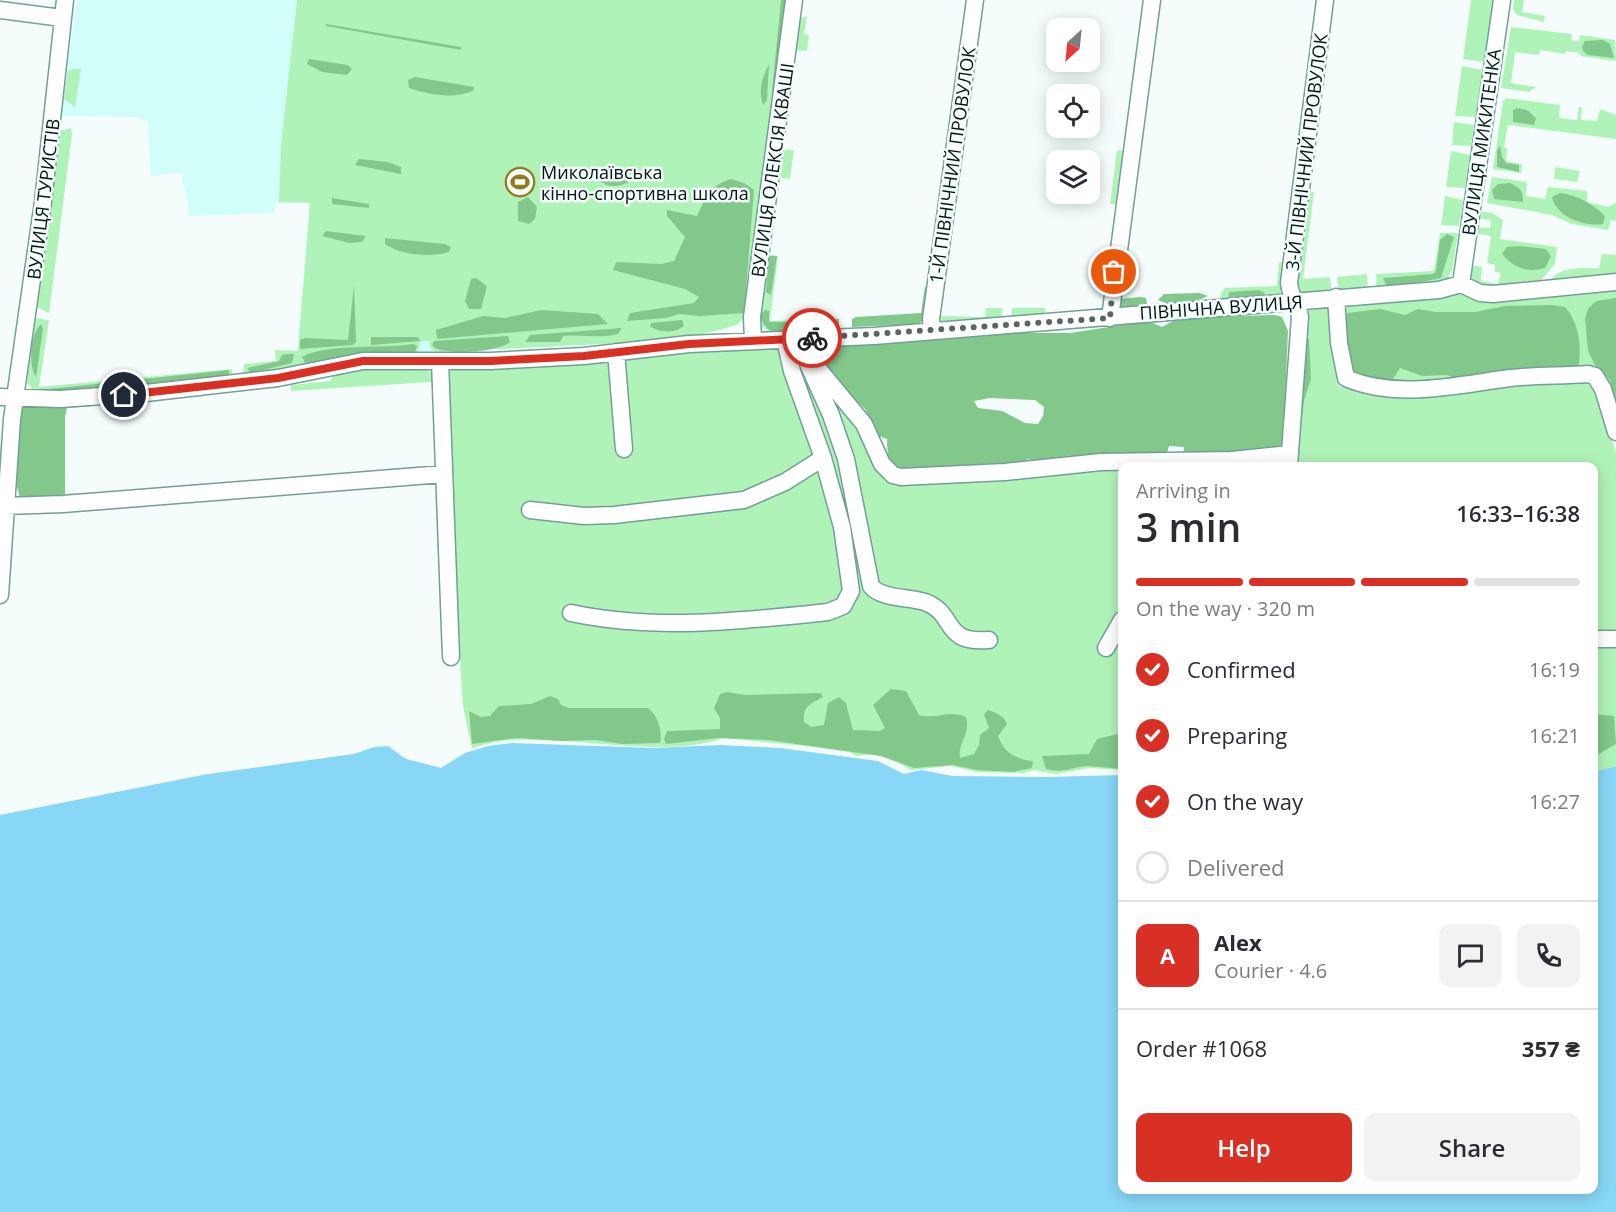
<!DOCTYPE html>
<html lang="en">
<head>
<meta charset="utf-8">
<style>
	:root { --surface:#fff; --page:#f2f2f3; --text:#2b2b33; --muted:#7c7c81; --line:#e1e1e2; --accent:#d93025 }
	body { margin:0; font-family:"Open Sans",sans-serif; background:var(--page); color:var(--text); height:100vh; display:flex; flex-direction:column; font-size:22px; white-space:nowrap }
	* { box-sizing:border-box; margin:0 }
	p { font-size:20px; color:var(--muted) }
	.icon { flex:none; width:33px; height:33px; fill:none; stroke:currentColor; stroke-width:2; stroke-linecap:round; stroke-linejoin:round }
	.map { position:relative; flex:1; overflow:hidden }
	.panel { position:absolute; left:1118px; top:462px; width:480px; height:732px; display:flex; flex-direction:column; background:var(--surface); border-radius:12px; box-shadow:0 3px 15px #0003 }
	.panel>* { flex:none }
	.needle { width:39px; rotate:207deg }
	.tools { position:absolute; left:1046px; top:18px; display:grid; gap:12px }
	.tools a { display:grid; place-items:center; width:54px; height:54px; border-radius:12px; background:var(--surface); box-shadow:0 3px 15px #0003; font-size:30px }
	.pin { position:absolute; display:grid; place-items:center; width:51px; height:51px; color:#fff; margin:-26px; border:3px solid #fff; border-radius:50%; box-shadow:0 2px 6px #0007 }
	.courier { position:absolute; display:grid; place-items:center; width:60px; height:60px; margin:-30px; border:4px solid #d93025; border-radius:50%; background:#fff; color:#222; box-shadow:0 2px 8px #0007 }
	.head em { font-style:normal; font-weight:600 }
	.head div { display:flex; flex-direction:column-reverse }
	.head { display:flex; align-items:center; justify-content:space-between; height:102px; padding:0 18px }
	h1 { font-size:39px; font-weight:600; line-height:45px }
	.bar { display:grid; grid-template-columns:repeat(4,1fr); gap:9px 6px; align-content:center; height:72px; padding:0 18px }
	.bar i { height:8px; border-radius:4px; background:var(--line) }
	.bar .active { background:var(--accent) }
	.bar p { grid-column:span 4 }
	.line { display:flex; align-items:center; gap:15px; padding:0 18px; border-top:2px solid var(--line) }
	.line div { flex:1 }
	.round { display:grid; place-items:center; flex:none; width:63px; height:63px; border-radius:12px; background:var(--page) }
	ol { padding:0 18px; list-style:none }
	li { display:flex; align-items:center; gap:18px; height:66px }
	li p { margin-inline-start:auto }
	li .icon { padding:6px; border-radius:50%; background:var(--accent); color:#fff; stroke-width:4 }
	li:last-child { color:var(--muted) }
	li i { width:33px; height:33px; border:3px solid var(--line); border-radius:50% }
	.cta { display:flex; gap:12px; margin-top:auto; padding:12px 18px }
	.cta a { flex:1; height:69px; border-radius:12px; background:var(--accent); color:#fff; font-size:24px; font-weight:600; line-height:69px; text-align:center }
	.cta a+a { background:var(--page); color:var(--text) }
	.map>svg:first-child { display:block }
	.built { fill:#d1fef8 }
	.green { fill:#b0f3b8 }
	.forest { fill:#82c88b; fill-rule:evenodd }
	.water { fill:#88d7f6 }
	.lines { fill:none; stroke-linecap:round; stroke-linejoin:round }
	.minor-casing { stroke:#739f99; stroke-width:19 }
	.minor { stroke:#fff; stroke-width:16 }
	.done { stroke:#586665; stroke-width:6; stroke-dasharray:0 10.8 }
	.route { stroke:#d93025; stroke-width:8 }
	.labels { text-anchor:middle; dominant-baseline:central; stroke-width:5; stroke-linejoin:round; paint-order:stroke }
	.street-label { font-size:18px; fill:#041513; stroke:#f4fdfc }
	.poi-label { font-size:18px; fill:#041513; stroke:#f4fdfc; text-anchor:start }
</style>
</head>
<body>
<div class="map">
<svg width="1616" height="1212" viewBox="0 0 1616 1212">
	<rect width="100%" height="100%" fill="#f4fdfc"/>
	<path class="built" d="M 77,0 L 789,0 L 742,321 L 723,330 L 566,346 L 365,355 L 298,338 L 310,203 L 275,203 L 274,213 L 190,216 L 181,173 L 151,176 L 148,122 L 135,117 L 61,116 Z"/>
	<path class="green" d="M 297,0 L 789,0 L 746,315 L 737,325 L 695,336 L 626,343 L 436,352 L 430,348 L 430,341 L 421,341 L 417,353 L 365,355 L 243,376 L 244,364 L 276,361 L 275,350 L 298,351 L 310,203 L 279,202 L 281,146 Z
		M 1471,0 L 1494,0 L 1484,62 L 1463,59 Z
		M 1514,0 L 1524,0 L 1522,12 L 1545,16 L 1544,22 L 1517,15 L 1513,9 Z
		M 807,16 L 804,34 L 809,35 L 807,51 L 794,50 L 797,19 Z
		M 1511,27 L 1572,34 L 1571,40 L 1579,41 L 1580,35 L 1615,40 L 1616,61 L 1580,56 L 1580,53 L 1566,51 L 1565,54 L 1540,50 L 1539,55 L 1515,52 L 1511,83 L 1536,87 L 1529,92 L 1501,88 Z
		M 1462,66 L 1483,70 L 1476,117 L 1455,116 Z
		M 72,69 L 81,69 L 75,107 L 64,99 L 68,71 Z
		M 1506,98 L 1560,105 L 1559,118 L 1577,120 L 1579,107 L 1582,107 L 1581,120 L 1597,121 L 1600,109 L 1616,115 L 1616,139 L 1508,125 L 1504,147 L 1507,148 L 1506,161 L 1522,164 L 1521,173 L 1493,169 L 1503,101 Z
		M 1454,122 L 1474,125 L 1471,146 L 1452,145 Z
		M 71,128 L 72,134 L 49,313 L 35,306 L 59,131 Z
		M 785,150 L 794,150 L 790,179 L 777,177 L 779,160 Z
		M 1117,150 L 1123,151 L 1118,204 L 1110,204 Z
		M 1451,151 L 1470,155 L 1465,188 L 1446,187 Z
		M 1555,167 L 1580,171 L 1577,182 L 1554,179 Z
		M 1492,177 L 1527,182 L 1526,196 L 1545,199 L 1548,187 L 1587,191 L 1587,202 L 1608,207 L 1616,203 L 1616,221 L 1611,220 L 1608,230 L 1572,224 L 1552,215 L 1487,203 Z
		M 1304,191 L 1314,192 L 1303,279 L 1330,277 L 1332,294 L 1298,294 L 1292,277 Z
		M 1445,196 L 1463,200 L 1459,226 L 1441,225 Z
		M 1476,211 L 1492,213 L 1503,220 L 1500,239 L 1557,247 L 1555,264 L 1536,286 L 1480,289 L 1468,280 L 1468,265 L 1482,267 L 1481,281 L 1498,284 L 1501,273 L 1495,272 L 1495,265 L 1487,263 L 1491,236 L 1473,233 L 1474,227 L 1490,228 L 1491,220 L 1475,218 Z
		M 1440,233 L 1458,233 L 1452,271 L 1445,282 L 1377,290 L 1376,274 L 1434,271 Z
		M 767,254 L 778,256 L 770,321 L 803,320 L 802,331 C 786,332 770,338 759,323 Z
		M 1602,254 L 1616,255 L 1616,279 L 1547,285 C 1558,265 1579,269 1599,268 Z
		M 1279,262 L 1287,263 L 1283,294 L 1280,298 L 1221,304 L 1220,296 L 1224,288 L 1277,286 Z
		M 1367,274 L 1368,291 L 1339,293 L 1337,277 Z
		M 946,277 L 941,316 L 985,317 L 986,308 L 1002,308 L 1002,320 L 940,322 L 943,282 Z
		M 1616,286 L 1616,419 L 1605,379 L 1446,384 L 1353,378 L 1342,306 L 1443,292 Z
		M 1309,306 L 1334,307 L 1340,375 L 1338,387 L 1592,379 L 1616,453 L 1616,766 L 1593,772 L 1593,466 L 1122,466 L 1122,770 L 1089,768 L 1056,774 L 1034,770 L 1024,773 L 976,772 L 951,766 L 911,770 L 895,761 L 874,754 L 857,756 L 849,752 L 814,747 L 724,738 C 663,759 577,736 513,740 C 499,740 485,745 472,748 L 463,706 L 461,677 L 446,375 L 454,368 L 775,346 L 798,366 L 813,366 L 845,403 L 887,474 L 1293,455 L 1304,311 Z
		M 1012,308 L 1045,308 L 1045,317 L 1011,320 Z
		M 33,318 L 49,320 L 39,387 L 232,369 L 232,378 L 37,394 L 27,383 Z
		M 361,368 L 423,368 L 435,375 L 437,386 L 430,382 L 291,391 L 291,385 L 330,381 L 335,374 Z"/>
	<path class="forest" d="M 781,0 L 786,0 L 777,84 L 772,91 Z
		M 326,24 L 461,47 L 461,50 L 326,26 Z
		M 1603,40 L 1610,44 L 1614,58 L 1588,55 L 1583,51 L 1582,47 L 1585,41 Z
		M 309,59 L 348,65 L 352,69 L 347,75 L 322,72 L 307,64 Z
		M 769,64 L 767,100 L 763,105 C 758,90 762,78 769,64 Z
		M 415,77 L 474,87 L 473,91 C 452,99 430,95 409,88 L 408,80 Z
		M 1517,108 L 1527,110 L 1536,118 L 1534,125 L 1513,122 L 1513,110 Z
		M 1500,145 L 1502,157 L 1506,163 L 1519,165 L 1519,172 L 1497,167 L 1497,151 Z
		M 359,159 L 388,162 L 401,167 L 401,174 L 355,165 Z
		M 597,173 L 619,177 L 629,182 C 614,189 605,187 594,176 Z
		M 731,179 L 744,183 L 754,190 L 744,313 L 700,316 L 679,314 L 666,318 L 627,321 L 630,313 L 694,303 L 699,297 L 685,289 L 613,270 L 616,262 L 661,264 L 674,261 L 685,237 L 667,216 L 667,210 L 697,216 C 706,197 710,185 731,179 Z
		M 1510,183 C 1521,188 1523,191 1523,202 L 1494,199 L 1492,190 L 1498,184 Z
		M 1560,193 C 1577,195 1593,204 1605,216 L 1603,224 C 1585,227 1556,217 1552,197 Z
		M 528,197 L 537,207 L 535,219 L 529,224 L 518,221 L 518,202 Z
		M 332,198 L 369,204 L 369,208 L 332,204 Z
		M 326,231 L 366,236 L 362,242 L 349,243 L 322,236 Z
		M 1447,234 L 1454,237 L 1441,278 L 1395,287 L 1386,285 L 1383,278 L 1433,274 L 1436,271 L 1440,240 Z
		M 385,238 L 445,244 L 451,247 L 449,252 C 431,258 400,255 385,244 Z
		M 1520,246 L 1546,249 L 1551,256 L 1545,268 C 1527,273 1514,268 1502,254 L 1507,247 Z
		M 769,256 L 777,256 L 771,295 L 766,292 Z
		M 476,278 L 487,286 L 481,309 L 469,309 L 465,301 L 471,279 Z
		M 354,285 L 356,342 L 353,345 L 300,349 L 300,340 L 305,338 L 348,340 Z
		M 925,287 L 930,287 L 925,318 L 919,324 L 852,327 L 852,319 L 856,317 L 921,313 Z
		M 1259,290 L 1265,293 L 1259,298 L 1228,299 L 1229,292 Z
		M 1200,293 L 1208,296 C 1195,302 1172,308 1158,300 L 1164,294 Z
		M 1140,297 L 1146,298 L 1147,304 L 1118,310 L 1119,299 Z
		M 1616,298 L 1616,403 L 1610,380 L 1595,365 L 1588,351 L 1585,318 L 1588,309 L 1596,301 Z
		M 1552,305 L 1565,307 C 1579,323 1581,343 1579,364 L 1573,368 L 1457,379 L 1447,375 L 1422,376 L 1400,368 L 1393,379 L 1365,378 L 1350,371 L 1344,330 L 1347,313 L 1380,309 L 1405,315 L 1418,309 L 1435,312 L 1475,312 L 1505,306 Z
		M 542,310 L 598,314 L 608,324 L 437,339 L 436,330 L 483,316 L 505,318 Z
		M 765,310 L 769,311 L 769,322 L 798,322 L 801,325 L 801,332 C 780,332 767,338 760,315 Z
		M 1275,315 L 1282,317 L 1288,331 L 1283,449 L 1183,456 L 1184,447 L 1169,446 L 1167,453 L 1082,460 C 1069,451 1058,458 1046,466 L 1028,459 L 1020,466 L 909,470 L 895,466 L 888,461 L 887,439 L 876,435 L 865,409 L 808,354 L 809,347 L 977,333 L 1070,333 L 1148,321 L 1162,327 L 1179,318 ZM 990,398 L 1035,400 L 1044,407 L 1043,416 L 1038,424 L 1025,423 L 1002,411 L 978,408 L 974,401 Z
		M 839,319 L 839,329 L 811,330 L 810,321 Z
		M 682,320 L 684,326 C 674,334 661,332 650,327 L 651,323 Z
		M 41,324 L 43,329 L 36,377 C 28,365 30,334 41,324 Z
		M 622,328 L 618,334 C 601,339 582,334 563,336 L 560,342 L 525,342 L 530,335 Z
		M 508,336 L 510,342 C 500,352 439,357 432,345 L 434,341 Z
		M 371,337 L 418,337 L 420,341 L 371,345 Z
		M 1303,338 L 1309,339 L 1311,379 L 1304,401 L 1298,452 Z
		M 413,344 L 417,346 L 415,353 L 354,355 L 305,363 L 302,357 C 325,343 384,349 413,344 Z
		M 287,354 L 294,354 L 292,363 L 251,373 L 247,368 L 279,361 L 282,355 Z
		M 229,370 L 229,376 L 218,378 L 47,394 L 39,390 Z
		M 63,404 L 95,406 L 67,408 L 65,417 L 65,494 L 85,493 L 20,498 L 14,477 L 21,408 Z
		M 891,689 L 906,691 L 919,715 C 937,720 949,709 966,717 C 971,735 957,744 960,758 L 974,754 L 979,745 L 980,735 L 989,728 L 984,714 L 988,710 C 997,713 1004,716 1007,724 L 998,736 C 1004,753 1016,759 1033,761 L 1032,768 L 1013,772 L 977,770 L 953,765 L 914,768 L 881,756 L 768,740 L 718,738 L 666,744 L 664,739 L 667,731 L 720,729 L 720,718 L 714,708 L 720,694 L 727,692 L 745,695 L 821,693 L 823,697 C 810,705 803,705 804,722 L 811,727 L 824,725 L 828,703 L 839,697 L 846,703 L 853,730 L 880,731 L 885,728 L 873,705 Z
		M 550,696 L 558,699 L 561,705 L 569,708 L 648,708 C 658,715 663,732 660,743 L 623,744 L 595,740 L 560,741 L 516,738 L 472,744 L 469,711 L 481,717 L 490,716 L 499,706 L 531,704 Z
		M 1593,714 L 1614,716 L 1616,744 L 1597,755 L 1593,752 Z
		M 1122,733 L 1122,769 C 1111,768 1100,767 1089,766 C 1072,766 1066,774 1046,769 L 1042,756 L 1089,754 L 1097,739 Z"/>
	<path class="water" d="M 512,743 L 653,748 L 721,745 L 780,748 L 878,761 L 904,774 L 921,770 L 952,776 L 1047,777 L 1122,775 L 1122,1190 L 1593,1190 L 1593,772 L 1616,766 L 1616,1212 L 0,1212 L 0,815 L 208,774 L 354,754 L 374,747 L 388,746 L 406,759 L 441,768 L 465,753 L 488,746 Z"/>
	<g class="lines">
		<g class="minor-casing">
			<path id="minor" d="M 0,10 L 62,18
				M 1461,284 L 1502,0
				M 1336,297 L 1339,343 L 1346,378 C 1397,400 1457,385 1510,378 C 1535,375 1562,376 1588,374 L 1595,376 L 1603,389 L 1616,432
				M 1110,318 L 1152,0
				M 932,329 L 931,319 L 975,0
				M 753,340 L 752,317 L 794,0
				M 616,352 L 624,449
				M 806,360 L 816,366 L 864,424 L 882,464 L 893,475 L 901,477 L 1005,472 L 1101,462 L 1232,460 L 1290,454
				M 440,361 L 451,657
				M 808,364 L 831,415 L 846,459 L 871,586 C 881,599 910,597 925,602 C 957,614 941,644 989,640
				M 0,397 L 60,399 L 146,393 L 278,378 L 363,361 L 490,361 L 584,356 L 689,344 L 874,336 L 1439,290 L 1461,284 L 1480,293 L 1493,294 L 1616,282
				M 1289,466 L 1300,317 C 1298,304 1290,296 1289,283 L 1325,0
				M 5,506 L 63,504 L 443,474
				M 530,510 L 584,516 L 614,515 L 744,500 L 785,482 L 823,458
				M 0,595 L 12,419 L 43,202 L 65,0
				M 571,613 C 656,631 743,621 828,612 L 843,606 L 851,591 L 842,527 L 823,458 L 792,371 L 785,339
				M 1593,639 L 1616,639
				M 1106,648 L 1122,620"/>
		</g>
		<use href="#minor" class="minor"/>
	</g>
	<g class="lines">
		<path class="done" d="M 812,338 L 1110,318 L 1114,272"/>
		<path class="route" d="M 124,395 L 278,378 L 363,361 L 490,361 L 584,356 L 689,344 L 812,338"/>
	</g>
	<defs>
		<g id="stadium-ring" transform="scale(1.5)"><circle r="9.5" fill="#f4fdfc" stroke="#94781f" stroke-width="1.5"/><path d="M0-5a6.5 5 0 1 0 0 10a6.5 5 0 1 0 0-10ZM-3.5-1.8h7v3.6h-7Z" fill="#94781f"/></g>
	</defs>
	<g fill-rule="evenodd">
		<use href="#stadium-ring" x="520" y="182"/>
	</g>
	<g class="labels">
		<g class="street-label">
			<text transform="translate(1481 142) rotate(-82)">ВУЛИЦЯ МИКИТЕНКА</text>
			<text transform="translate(1306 152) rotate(-83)">3-Й ПІВНІЧНИЙ ПРОВУЛОК</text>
			<text transform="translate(952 165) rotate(-82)">1-Й ПІВНІЧНИЙ ПРОВУЛОК</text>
			<text transform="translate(772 170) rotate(-82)">ВУЛИЦЯ ОЛЕКСІЯ КВАШІ</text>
			<text transform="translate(43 199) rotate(-83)">ВУЛИЦЯ ТУРИСТІВ</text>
			<text transform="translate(1221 307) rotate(-4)">ПІВНІЧНА ВУЛИЦЯ</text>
		</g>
		<g class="poi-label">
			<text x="541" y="172">Миколаївська<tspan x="541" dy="21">кінно-спортивна школа</tspan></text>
		</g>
	</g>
</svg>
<div class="tools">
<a><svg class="needle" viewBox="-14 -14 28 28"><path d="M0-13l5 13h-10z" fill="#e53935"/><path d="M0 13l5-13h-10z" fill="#7c7c81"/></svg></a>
<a><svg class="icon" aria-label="locate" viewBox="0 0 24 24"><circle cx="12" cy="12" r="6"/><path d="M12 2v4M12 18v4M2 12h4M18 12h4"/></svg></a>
<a><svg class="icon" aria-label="layers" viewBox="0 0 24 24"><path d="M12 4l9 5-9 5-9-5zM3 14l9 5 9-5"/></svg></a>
</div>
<div class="pin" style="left:1114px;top:272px;background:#ea580c"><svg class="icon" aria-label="bag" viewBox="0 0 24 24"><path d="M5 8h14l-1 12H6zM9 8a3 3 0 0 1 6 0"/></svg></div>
<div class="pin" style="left:124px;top:395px;background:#1f2937"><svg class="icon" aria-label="home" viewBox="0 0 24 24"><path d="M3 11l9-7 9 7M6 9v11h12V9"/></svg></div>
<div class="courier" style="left:812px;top:338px"><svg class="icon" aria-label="bike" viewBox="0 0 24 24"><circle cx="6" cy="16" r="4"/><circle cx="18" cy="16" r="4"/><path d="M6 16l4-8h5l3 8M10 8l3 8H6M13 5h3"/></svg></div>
<section class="panel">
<div class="head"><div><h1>3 min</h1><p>Arriving in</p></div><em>16:33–16:38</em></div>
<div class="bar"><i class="active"></i><i class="active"></i><i class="active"></i><i></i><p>On the way · 320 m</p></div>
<ol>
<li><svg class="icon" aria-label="check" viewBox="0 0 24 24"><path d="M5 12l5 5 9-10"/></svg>Confirmed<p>16:19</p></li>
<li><svg class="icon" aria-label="check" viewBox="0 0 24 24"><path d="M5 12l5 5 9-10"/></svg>Preparing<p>16:21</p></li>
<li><svg class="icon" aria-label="check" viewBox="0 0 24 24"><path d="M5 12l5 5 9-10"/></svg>On the way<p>16:27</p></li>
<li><i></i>Delivered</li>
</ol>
<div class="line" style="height:108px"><b class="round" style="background:var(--accent);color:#fff">A</b><div><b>Alex</b><p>Courier · 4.6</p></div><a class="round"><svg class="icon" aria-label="chat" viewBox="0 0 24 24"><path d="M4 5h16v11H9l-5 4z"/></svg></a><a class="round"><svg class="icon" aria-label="phone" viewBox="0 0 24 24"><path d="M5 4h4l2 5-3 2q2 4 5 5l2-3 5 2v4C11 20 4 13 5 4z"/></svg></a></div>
<div class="line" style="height:78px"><div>Order #1068</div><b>357 ₴</b></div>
<div class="cta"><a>Help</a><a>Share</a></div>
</section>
</div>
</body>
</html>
